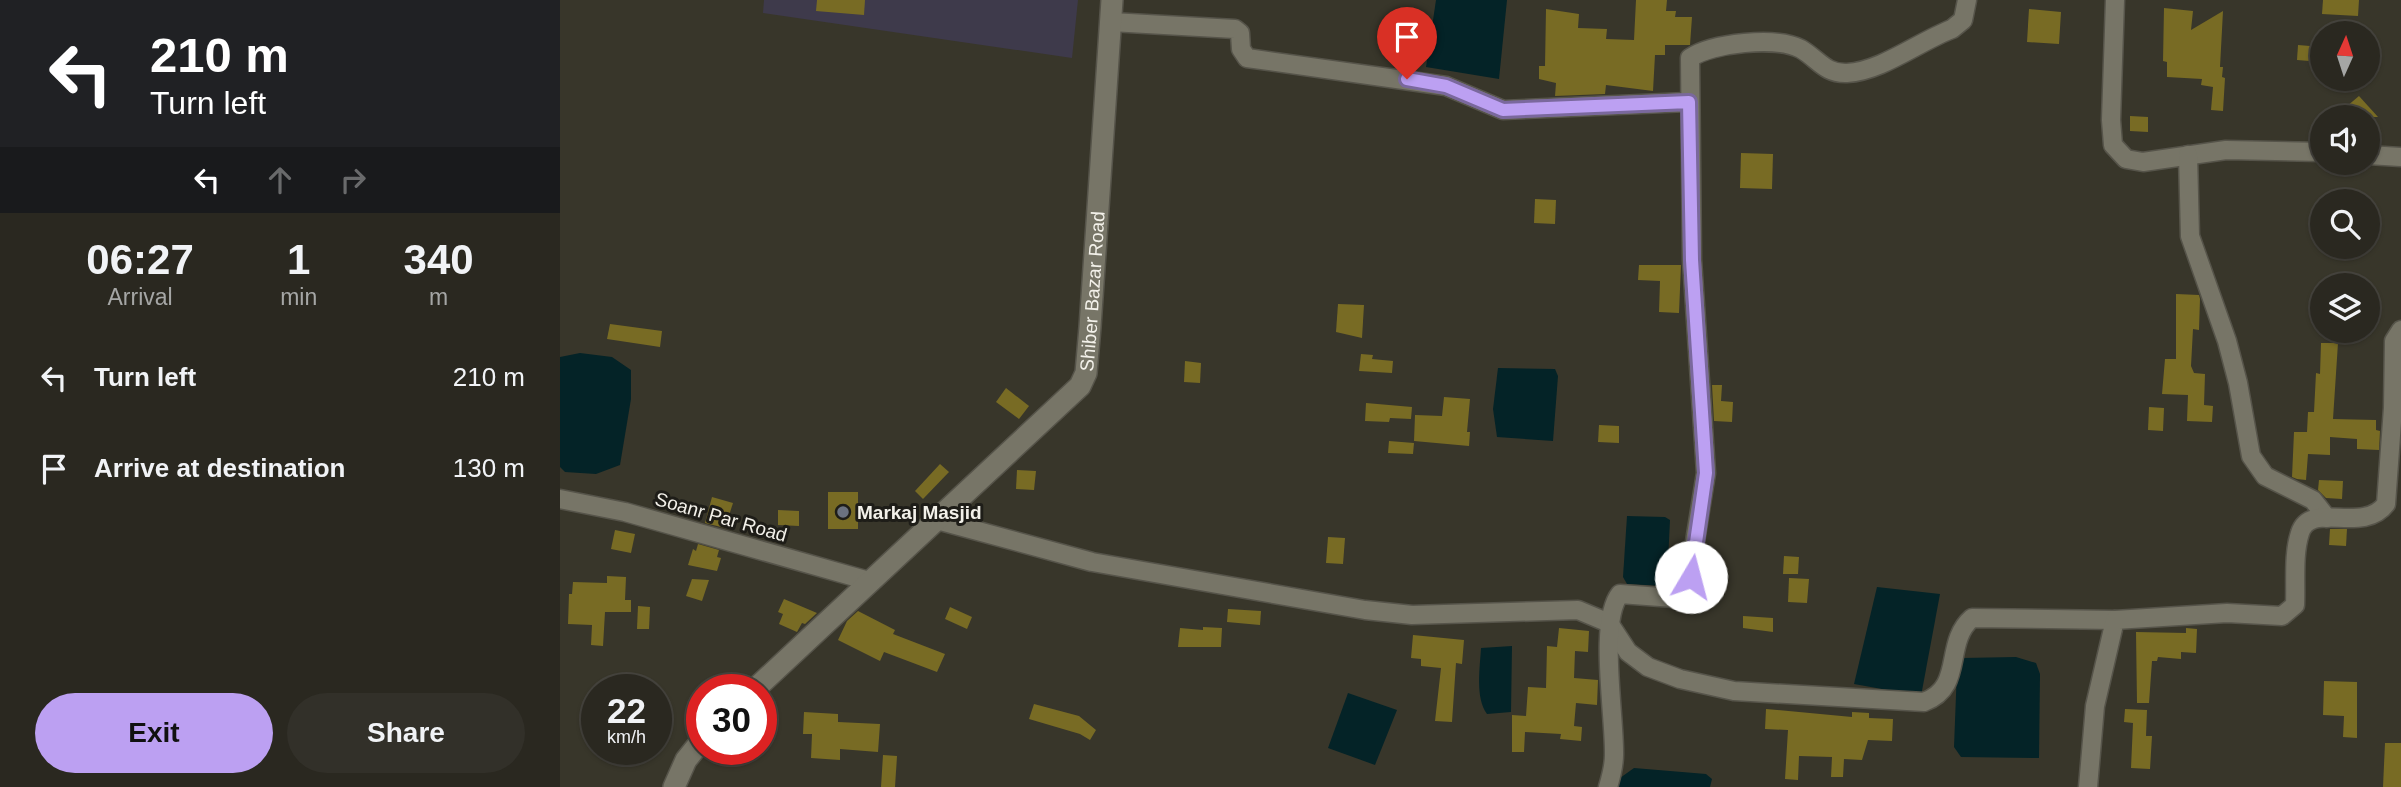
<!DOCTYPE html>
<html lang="en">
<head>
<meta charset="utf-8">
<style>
  :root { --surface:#2a2820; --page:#323029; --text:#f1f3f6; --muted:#a5a6a5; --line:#46443e; --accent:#bca0f2 }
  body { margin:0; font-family:Arial,sans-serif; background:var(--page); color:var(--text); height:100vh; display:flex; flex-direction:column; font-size:26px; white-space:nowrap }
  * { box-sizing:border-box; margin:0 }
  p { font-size:23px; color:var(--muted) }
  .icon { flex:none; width:38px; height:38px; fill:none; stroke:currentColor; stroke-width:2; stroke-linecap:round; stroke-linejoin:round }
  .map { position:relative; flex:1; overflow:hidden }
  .sheet { display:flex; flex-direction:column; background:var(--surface); width:560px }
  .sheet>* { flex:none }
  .hud { background:#202124; color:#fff; overflow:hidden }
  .needle { width:46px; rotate:3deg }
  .tools { position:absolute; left:1750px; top:21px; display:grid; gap:14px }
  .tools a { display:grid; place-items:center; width:70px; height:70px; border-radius:50%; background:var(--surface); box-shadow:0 2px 5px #0004,0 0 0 2px var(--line); font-size:35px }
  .speed { position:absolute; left:21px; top:674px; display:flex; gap:14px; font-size:35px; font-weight:700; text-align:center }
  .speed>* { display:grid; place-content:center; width:91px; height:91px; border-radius:50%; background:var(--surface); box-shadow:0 2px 5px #0004,0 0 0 2px var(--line); line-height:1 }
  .speed small { font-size:18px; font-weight:400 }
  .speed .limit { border:10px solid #d22; background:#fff; color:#111 }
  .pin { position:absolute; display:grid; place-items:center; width:60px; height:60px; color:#fff; margin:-72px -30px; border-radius:50% 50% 50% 0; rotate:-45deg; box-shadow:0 0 7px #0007 }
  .pin .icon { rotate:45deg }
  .me { position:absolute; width:77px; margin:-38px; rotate:8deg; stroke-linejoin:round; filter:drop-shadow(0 0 5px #0008) }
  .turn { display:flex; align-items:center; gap:24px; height:147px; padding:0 35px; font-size:32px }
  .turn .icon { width:91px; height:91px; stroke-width:2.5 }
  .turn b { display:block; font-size:49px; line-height:60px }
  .lanes { display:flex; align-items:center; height:66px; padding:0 35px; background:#0003; justify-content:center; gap:35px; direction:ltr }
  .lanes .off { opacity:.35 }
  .eta { display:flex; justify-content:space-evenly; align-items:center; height:119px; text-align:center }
  .eta b { font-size:42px; font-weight:700; line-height:49px }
  .button { display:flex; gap:14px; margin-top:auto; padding:14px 35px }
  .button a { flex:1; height:80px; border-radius:42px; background:var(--accent); color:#111; font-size:28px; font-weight:700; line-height:80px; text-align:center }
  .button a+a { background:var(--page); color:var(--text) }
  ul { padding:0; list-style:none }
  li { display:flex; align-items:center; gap:21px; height:91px; padding:0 35px }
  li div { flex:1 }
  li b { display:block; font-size:26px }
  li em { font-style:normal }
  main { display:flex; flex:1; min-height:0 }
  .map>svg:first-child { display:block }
</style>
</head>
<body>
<main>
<section class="sheet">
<div class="hud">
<div class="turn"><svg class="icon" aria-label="left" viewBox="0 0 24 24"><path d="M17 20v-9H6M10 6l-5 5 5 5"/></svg><div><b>210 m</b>Turn left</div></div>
<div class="lanes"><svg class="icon" aria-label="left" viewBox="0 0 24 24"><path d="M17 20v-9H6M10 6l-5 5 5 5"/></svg><svg class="icon off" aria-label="ahead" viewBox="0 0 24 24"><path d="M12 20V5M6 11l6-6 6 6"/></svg><svg class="icon off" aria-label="right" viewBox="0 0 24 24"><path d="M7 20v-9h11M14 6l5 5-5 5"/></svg></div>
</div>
<div class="eta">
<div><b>06:27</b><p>Arrival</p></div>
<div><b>1</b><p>min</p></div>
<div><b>340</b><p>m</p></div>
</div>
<ul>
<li><svg class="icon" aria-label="left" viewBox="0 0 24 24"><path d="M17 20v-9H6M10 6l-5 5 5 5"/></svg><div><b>Turn left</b></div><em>210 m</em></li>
<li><svg class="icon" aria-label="arrive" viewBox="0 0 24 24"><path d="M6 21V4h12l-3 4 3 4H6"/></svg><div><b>Arrive at destination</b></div><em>130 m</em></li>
</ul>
<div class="button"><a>Exit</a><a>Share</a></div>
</section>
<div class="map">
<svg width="1841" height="787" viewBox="0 0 1841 787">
  <rect width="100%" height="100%" fill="#38362a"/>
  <path fill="#3e3a4b" d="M204,0H518L512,58L203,13Z"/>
  <g fill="#042327">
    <path d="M876,0H947L939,79L866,67Z"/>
    <path d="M20,353L52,357L71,370V399L60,465L36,474L5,472L0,467V357Z"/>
    <path d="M938,368L995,369L998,376L993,441L937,437L933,409Z"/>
    <path d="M1067,516L1105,517L1110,520L1107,582L1104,586L1067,584L1063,577Z"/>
    <path d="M1317,587L1380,594L1361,696L1294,684Z"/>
    <path d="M952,646L951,712L927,714C915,698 920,667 921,648Z"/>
    <path d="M1456,657L1476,663L1480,674L1479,758L1401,757L1394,747L1397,669L1402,658Z"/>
    <path d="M788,693L837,710L815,765L768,748Z"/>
    <path d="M1074,768L1146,774L1152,779L1150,787H1058L1060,778Z"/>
  </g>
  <g fill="#786b24">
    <path d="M257,0H305L304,15L256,11Z"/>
    <path d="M1076,0H1107L1106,11H1116L1115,17H1132L1130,45H1105V55H1095L1093,91L1046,85L1045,94L995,96L996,83L979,79V66H985L986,9L1019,14L1018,28L1047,29L1046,39L1074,40Z"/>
    <path d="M1763,0H1799L1798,16L1762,14Z"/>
    <path d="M1604,8L1633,11L1631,30L1663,11L1660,67H1663L1662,77L1665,78L1663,111L1651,110L1653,87L1641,85L1642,79L1607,77V62L1603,61Z"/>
    <path d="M1469,9L1501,12L1499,44L1467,42Z"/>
    <path d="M1738,45L1762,47V62L1737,60Z"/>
    <path d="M1799,96L1818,117H1774Z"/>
    <path d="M1570,116L1588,117V132L1570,131Z"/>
    <path d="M1181,153L1213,154L1212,189L1180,188Z"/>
    <path d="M975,199L996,200L995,224L974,223Z"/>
    <path d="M1079,265H1121L1119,313L1099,312L1100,281L1078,280Z"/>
    <path d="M1616,294L1639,295L1640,299L1639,330L1633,329L1631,366L1634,373L1645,374L1644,405L1653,406L1652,422L1627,421L1628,395L1602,394L1605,359H1616Z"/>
    <path d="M778,304L804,305L802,338L776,332Z"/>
    <path d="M50,324L102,331L100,347L47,339Z"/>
    <path d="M1761,343H1778L1773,419L1816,420V430L1820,431L1819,450L1797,449V439L1770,437V455L1748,454L1746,480L1737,479L1732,477L1734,432H1747L1748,412H1754L1756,373L1760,374Z"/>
    <path d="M801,354L813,355L812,359L833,361L832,373L799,371Z"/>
    <path d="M625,361L641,363L640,383L624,382Z"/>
    <path d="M1152,385H1162L1161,401L1173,402L1172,422L1154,421Z"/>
    <path d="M446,388L469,406L459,419L436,402Z"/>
    <path d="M884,397L910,399L907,432H910L909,446L854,441L855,415L882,416Z"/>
    <path d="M806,403L852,407L851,419L830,418L829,422L805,421Z"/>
    <path d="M1589,407L1604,408L1603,431L1588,430Z"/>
    <path d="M1039,425L1059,426V443L1038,442Z"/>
    <path d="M829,441L854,443L853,454L828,453Z"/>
    <path d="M380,464L389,472L363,499L355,491Z"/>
    <path d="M457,470L476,471L474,490L456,489Z"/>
    <path d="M1759,480L1783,481L1782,499L1766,498L1758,490Z"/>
    <rect x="268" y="492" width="30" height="37"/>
    <path d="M152,497L173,503L165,528L145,523Z"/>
    <path d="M218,510L239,511V526L218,525Z"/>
    <path d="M1770,529H1787L1786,546L1769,545Z"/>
    <path d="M55,530L75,534L71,553L51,549Z"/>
    <path d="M768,537L785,538L783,564L766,563Z"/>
    <path d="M138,544L159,550L157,557L161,558L157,571L128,565L133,549L136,551Z"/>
    <path d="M1224,556L1239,557L1238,574H1223Z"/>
    <path d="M47,576L66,577L65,600H71V612H45L43,646L31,645L32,625L8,624L9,594H12L13,582L47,583Z"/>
    <path d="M1229,578L1249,579L1247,603L1228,602Z"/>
    <path d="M132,579L149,580L142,601L126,596Z"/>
    <path d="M224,599L257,613L245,624L242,623L237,632L219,624L223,614L218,612Z"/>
    <path d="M78,606L90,607L89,629H77Z"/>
    <path d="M390,607L412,617L407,629L385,619Z"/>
    <path d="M668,609L701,611L700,625L667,622Z"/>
    <path d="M298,611L335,630L333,634L385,654L377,672L324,652L320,661L278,640L287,621Z"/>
    <path d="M1183,616L1213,618V632L1183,628Z"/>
    <path d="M643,627L662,628L661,647H618L620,628L643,630Z"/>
    <path d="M999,628L1029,631L1028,652L1015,651L1014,678L1038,680L1037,705L1016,703L1014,726L1022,727L1021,741L1000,739L1001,734L965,732L964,752H952V715L966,716L968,687L986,688L987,646L997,647Z"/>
    <path d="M1626,628L1637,629L1636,653L1621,652V659L1598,657L1597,661H1592L1589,703H1577L1576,632L1626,633Z"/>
    <path d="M853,635L904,640L902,664L896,663L892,722L875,721L881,668L861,666V659L851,658Z"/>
    <path d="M1764,681L1797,682V738L1783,737L1784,716L1763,715Z"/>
    <path d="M474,704L519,716L536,730L530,740L520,734L469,719Z"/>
    <path d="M1206,709L1292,717V712L1309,713V718L1333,719L1332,741L1308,740L1302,760L1284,759L1283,777H1271L1272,757L1239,756L1238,780L1225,779L1228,730L1205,729Z"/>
    <path d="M1565,709L1587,710L1586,736H1592L1590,769L1571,768L1573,723L1564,722Z"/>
    <path d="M244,712L278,714V722L320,724L318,752L280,749V760L251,758L252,734H243Z"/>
    <path d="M1825,743H1841V787H1823Z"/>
    <path d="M323,755L337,756L335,787H321Z"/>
  </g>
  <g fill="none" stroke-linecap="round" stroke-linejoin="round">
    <defs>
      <g id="street">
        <path d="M1555,0L1551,120L1553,145L1566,159L1583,162L1666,150L1762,152"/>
        <path d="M551,22L675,29L680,33L681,49L687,58L886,86L943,110L1128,102"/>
        <path d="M1628,155L1630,236L1667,341L1678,383L1691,456L1705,476L1753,500L1767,518"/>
        <path d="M1808,155L1841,157"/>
        <path d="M0,499L65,512L309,581"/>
        <path d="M377,520L532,562L805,610L852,615L1018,610L1049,623L1068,652L1088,667L1120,679L1174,691L1364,702C1405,687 1383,643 1412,618L1555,620"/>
        <path d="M1048,787C1051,777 1054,765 1054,755C1055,717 1038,621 1060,594L1114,598L1128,585L1146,473L1132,260L1130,58C1152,43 1216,36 1241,49C1258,59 1265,74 1287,73C1322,71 1358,42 1392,29L1403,20L1407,0"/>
        <path d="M1528,787L1535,706L1555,620L1667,613L1722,616L1735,605C1736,583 1733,554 1740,533C1750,500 1803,535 1826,504L1833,408L1834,341L1841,330"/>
      </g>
      <g id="secondary">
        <path id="s1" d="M194,690L520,386L526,373L530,327L552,0"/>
        <path d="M114,787L126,760L142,740"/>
      </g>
    </defs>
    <use href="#street" stroke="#56544a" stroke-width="21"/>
    <use href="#secondary" stroke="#56544a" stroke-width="24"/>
    <use href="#street" stroke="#777567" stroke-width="18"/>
    <use href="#secondary" stroke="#777567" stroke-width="21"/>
  </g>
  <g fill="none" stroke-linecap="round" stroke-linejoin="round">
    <defs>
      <path id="route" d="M847,79L886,86L943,110L1129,102L1132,260L1146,473L1131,577"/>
    </defs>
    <use href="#route" stroke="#7a689d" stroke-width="18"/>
    <use href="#route" stroke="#bca0f2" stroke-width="12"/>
  </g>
  <circle fill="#6b7280" stroke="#1e1d18" stroke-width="2.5" cx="283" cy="512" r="7"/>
  <g text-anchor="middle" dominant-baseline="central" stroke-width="6" stroke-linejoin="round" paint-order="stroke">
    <g font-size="19" fill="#f3f1ea" stroke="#1e1d18">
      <text stroke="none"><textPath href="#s1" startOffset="542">Shiber Bazar Road</textPath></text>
      <text transform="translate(161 517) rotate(16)">Soanr Par Road</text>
    </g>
    <g font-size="19" font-weight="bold" fill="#f3f1ea" stroke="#1e1d18" text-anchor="start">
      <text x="297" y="512">Markaj Masjid</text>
    </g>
  </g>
</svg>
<div class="tools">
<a><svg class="needle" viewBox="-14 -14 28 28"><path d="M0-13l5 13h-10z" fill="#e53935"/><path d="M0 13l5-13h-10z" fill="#a5a6a5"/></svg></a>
<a><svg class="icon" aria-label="sound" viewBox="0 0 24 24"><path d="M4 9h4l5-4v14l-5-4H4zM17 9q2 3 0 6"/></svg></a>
<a><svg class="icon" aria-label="search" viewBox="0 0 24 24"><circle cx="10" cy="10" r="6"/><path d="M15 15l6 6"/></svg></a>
<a><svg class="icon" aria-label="layers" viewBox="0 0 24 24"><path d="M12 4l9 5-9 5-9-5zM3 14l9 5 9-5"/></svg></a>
</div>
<div class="speed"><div>22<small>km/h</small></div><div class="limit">30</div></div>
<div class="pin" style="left:847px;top:79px;background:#d93025"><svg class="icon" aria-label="arrive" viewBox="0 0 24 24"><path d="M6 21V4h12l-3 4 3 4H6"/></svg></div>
<svg class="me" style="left:1131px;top:577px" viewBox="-20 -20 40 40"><circle r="19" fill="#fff"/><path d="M0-13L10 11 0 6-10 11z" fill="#bca0f2"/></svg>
</div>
</main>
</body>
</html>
